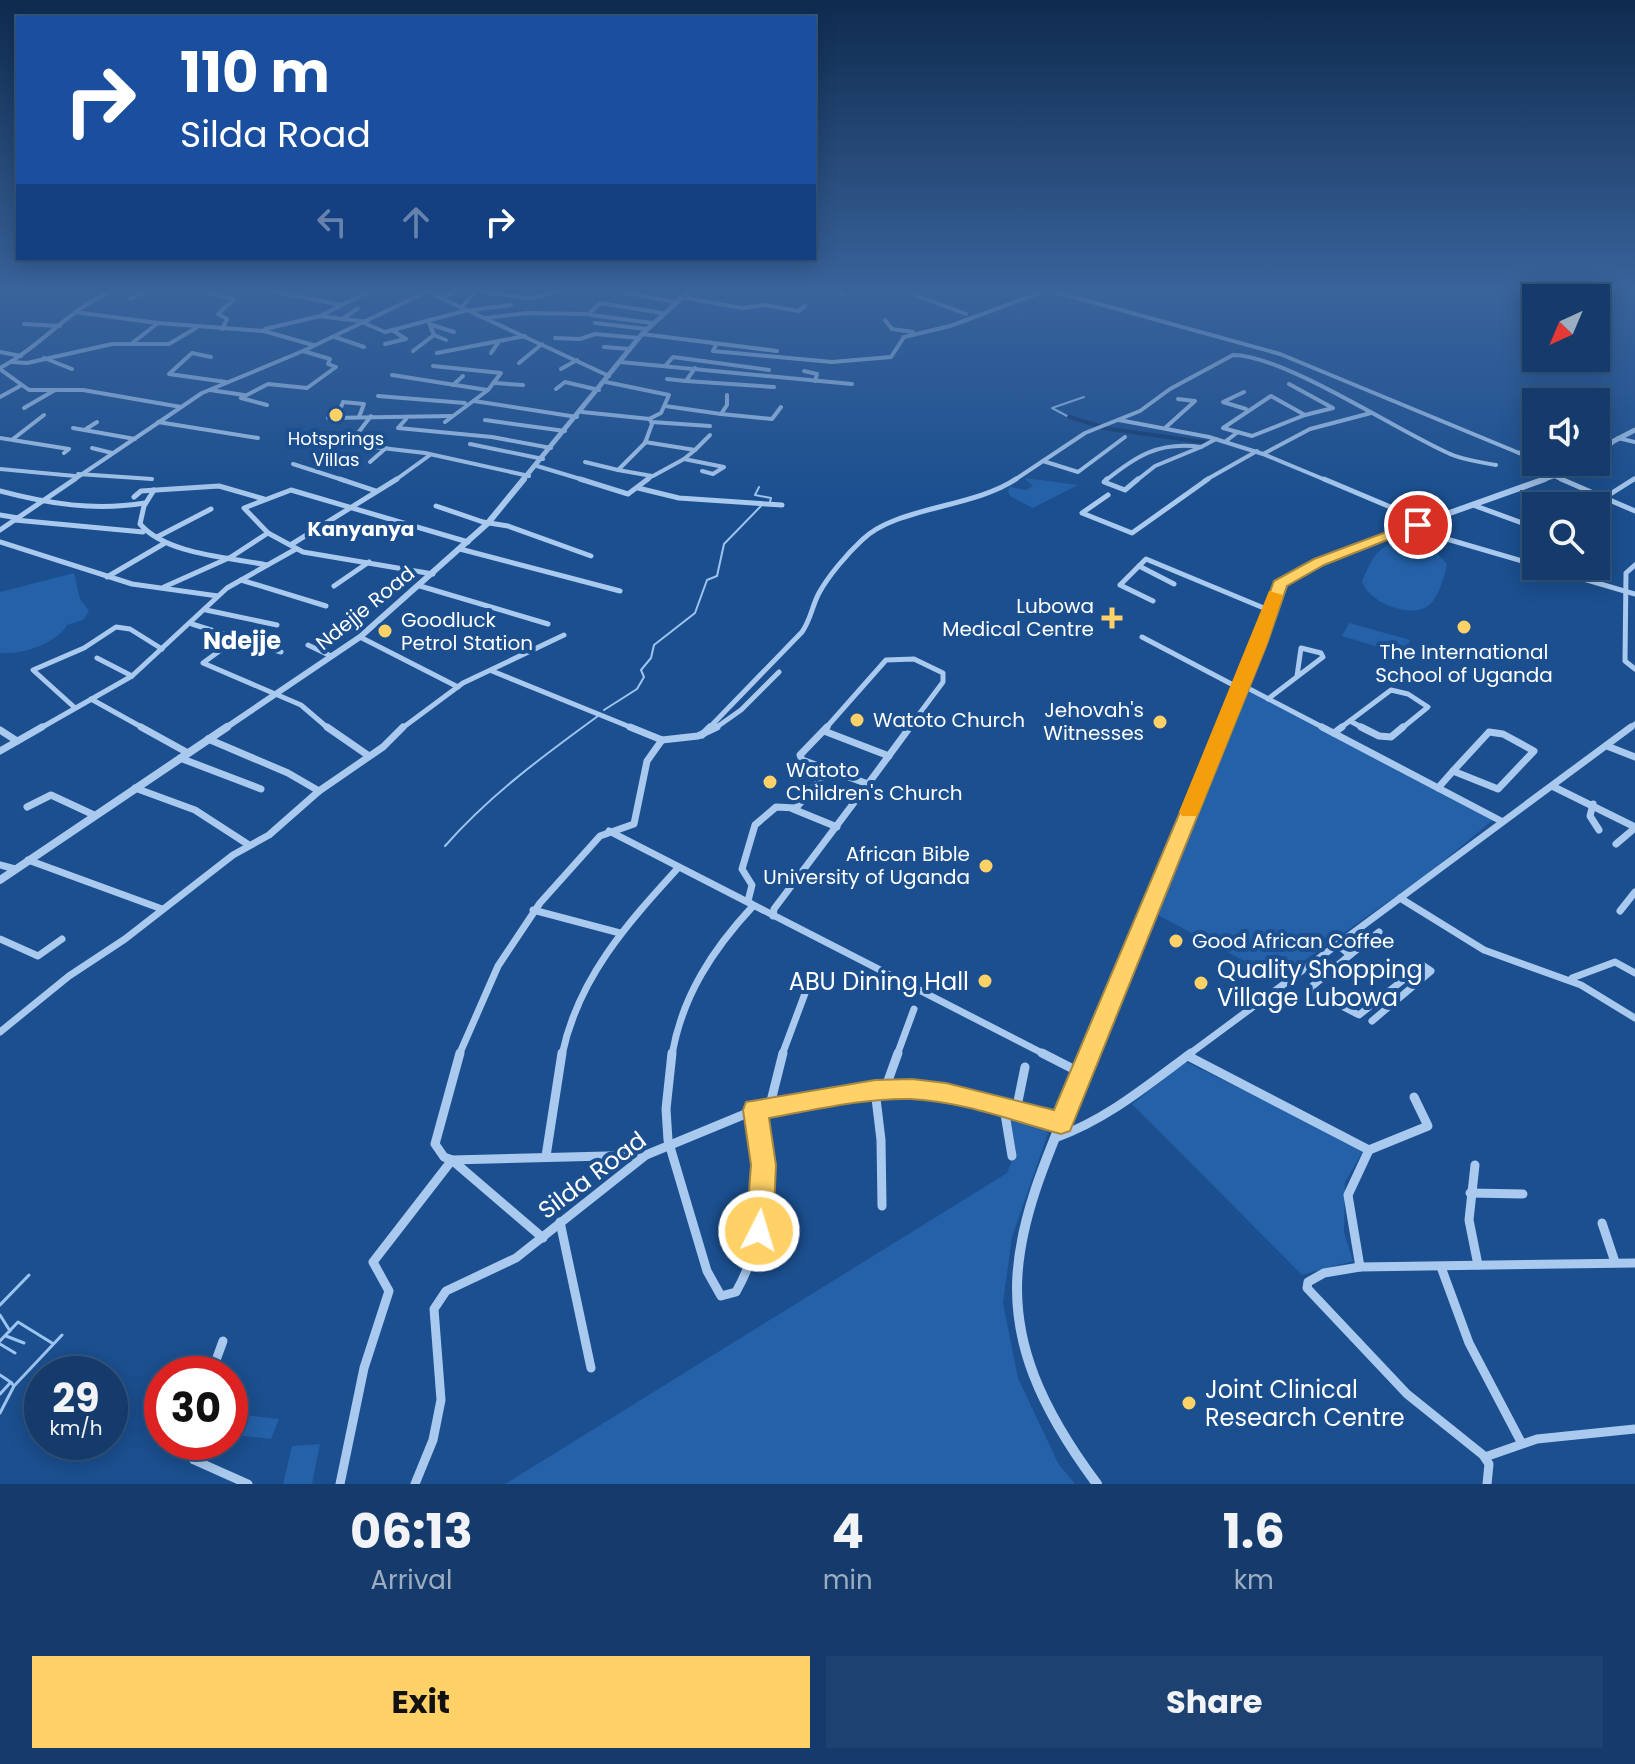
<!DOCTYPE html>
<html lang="en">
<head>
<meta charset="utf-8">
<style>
  :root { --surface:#143b6b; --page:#1d4271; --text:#f1f3f6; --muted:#9dadc1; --line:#33557e; --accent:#ffd166 }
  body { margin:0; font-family:Poppins,sans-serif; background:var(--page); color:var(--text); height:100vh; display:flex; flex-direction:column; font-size:30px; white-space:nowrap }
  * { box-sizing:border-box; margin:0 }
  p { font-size:26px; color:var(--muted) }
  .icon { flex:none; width:44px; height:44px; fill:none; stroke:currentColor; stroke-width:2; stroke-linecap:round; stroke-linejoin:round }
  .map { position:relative; height:1484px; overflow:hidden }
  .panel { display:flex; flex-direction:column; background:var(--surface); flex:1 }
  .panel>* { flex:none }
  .banner { position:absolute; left:16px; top:16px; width:800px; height:244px; border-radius:0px; box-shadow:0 4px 20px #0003,0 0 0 2px var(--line); background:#1a4fa0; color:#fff; overflow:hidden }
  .needle { width:52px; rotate:224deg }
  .tools { position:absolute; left:1522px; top:284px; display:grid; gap:16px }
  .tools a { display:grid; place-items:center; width:88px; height:88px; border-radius:0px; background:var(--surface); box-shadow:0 4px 20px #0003,0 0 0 2px var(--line); font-size:40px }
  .speed { position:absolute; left:24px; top:1356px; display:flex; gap:16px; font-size:40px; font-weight:700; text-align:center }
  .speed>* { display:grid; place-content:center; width:104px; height:104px; border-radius:50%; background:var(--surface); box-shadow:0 4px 20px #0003,0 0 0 2px var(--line); line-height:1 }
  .speed small { font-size:20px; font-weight:400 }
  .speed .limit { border:12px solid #d22; background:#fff; color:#111 }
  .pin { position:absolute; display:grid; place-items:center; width:68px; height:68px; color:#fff; margin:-34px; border:4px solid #fff; border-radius:50%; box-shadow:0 2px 8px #0007 }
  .me { position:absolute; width:88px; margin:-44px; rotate:5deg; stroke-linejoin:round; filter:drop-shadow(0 0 6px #0008) }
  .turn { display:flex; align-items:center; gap:28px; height:168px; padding:0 32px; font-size:36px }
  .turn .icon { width:104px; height:104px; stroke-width:2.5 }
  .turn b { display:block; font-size:56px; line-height:68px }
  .lanes { display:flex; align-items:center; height:76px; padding:0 32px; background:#0003; justify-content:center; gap:40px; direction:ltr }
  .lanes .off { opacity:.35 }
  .eta { display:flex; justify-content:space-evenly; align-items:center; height:136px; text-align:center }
  .eta b { font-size:48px; font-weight:700; line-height:56px }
  .cta { display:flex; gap:16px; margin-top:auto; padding:16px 32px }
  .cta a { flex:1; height:92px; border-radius:0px; background:var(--accent); color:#111; font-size:32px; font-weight:700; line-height:92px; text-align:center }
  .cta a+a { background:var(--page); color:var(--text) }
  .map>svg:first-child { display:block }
</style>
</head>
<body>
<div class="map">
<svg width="1635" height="1484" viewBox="0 0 1635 1484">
  <rect width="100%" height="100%" fill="#1b4f8f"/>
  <g fill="#2461a8">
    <path d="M1024,478L1078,485L1033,508L1010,496L1008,491L1010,487L1026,490L1033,486Z"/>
    <path d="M1410,543L1435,551L1447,564C1445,575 1440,592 1433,601C1418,623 1367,603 1362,581C1374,556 1378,541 1410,543Z"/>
    <path d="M74,573L80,599L89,611L83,620L67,625C56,644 21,655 0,653V592Z"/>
    <path d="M1349,623L1410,640L1404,655L1342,636Z"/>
    <path d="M1244,687L1493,820L1429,873L1278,979L1152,912Z"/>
    <path d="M1186,1062L1364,1149L1345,1182L1344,1232L1353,1261L1302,1275L1132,1104Z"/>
    <path d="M1007,1113L1040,1122L1048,1133L1012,1237L1003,1303L1018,1378L1058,1463L1075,1484H505L1007,1173L1016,1150Z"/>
    <path d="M244,1415L279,1419L271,1439L236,1435Z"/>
    <path d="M320,1444L312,1484H283L292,1446Z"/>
  </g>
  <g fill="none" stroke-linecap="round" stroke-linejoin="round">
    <g stroke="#9cc4f0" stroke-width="2">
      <path d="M1069,417L1052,408L1084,397"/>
      <path d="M759,487L755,495L771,498L770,502"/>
      <path d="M604,710L637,689L644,677L641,670L651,658L654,645L695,613L707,580L717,576L724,544L761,506"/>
      <path d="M445,846C490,795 543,756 598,716"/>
    </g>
    <g stroke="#9cc4f0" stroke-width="3">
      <path d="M0,1305L29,1275"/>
      <path d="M0,1315L10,1331"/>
      <path d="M6,1336L24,1343"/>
      <path d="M0,1341L18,1322L52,1343"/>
      <path d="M0,1344L15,1353"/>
      <path d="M0,1375L9,1381"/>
      <path d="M0,1394L11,1382L13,1385"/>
      <path d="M0,1413L14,1386L62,1335"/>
    </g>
    <g stroke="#123a6d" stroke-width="4">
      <path d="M1069,417L1099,426"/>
      <path d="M1103,428L1210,443"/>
    </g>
    <g stroke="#a9c9ee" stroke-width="4">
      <path d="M208,292L234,299L218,314L227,319L222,329"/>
      <path d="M276,292L341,305"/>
      <path d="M428,292L609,376"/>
      <path d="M481,292L530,298L556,292"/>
      <path d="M622,292L675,302"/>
      <path d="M841,292L843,295"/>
      <path d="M1056,292L1280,354L1536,460"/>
      <path d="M915,295L966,314"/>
      <path d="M681,297L742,308L765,305L798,311L805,306"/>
      <path d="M441,298L455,292"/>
      <path d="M130,299L143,292"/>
      <path d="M462,307L475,292"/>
      <path d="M472,310L511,305"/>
      <path d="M75,312L158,323"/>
      <path d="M591,315L652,323"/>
      <path d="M320,316L367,322"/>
      <path d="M344,318L358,308"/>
      <path d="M487,318L526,313L589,314L600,303L662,313"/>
      <path d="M885,320L892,329L913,332"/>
      <path d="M364,323L385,332L468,310"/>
      <path d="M595,323L647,329"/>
      <path d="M24,324L60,326"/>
      <path d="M432,325L454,332"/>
      <path d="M265,329L320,316L368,292"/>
      <path d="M642,334L777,351"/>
      <path d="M434,335L446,340"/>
      <path d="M335,337L364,347"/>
      <path d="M555,338L580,339L595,334L639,338"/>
      <path d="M131,344L158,323L264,331L313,345"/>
      <path d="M385,344L406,339L392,330"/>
      <path d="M716,345L713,351L832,362L891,357L904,337L950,326L1042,292"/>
      <path d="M604,347L630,349"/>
      <path d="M413,351L434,335L428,320"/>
      <path d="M0,352L21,356"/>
      <path d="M437,353L525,336"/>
      <path d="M491,353L498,343"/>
      <path d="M211,357L192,353L169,374L226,382"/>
      <path d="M44,358L72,369"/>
      <path d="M12,362L27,363L112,344H169L196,328"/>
      <path d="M620,362L852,384"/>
      <path d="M519,363L542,344"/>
      <path d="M666,365L673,357L769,370"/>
      <path d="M433,366L501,373L488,390L445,422"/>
      <path d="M0,368C40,347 68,310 110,292"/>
      <path d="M695,368L686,381L774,387"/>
      <path d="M0,369L29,390H83L181,407"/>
      <path d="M561,369L577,360"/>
      <path d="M804,371L817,374L815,381"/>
      <path d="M392,375L487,390"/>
      <path d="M667,379L686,381"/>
      <path d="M606,382L669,395L661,413L649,419"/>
      <path d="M495,383L523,385"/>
      <path d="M1289,384L1333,408L1305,415"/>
      <path d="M453,385L463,376"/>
      <path d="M556,389L565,382L599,390"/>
      <path d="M210,390L244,395L241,398L267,405"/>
      <path d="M1244,392L1223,402L1246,409"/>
      <path d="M245,396L268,384L307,388L336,367L328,364L330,359L303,351"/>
      <path d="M378,396L465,403"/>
      <path d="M1271,396L1305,415L1252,436L1223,428Z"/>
      <path d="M0,397L20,386"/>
      <path d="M474,401L577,417"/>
      <path d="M665,406L721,414L727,405V395"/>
      <path d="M24,408L55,390"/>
      <path d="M582,412L650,419L652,424L645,443L618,470L652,476"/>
      <path d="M721,414L772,419L781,407"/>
      <path d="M328,418L451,416"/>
      <path d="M337,418L343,402L364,404L359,417"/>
      <path d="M406,419L398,428L492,437L551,448"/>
      <path d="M485,420L565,431"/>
      <path d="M1119,420L1209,437L1263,454L1328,481"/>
      <path d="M158,422L258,438"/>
      <path d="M652,422L710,426"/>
      <path d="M73,428L135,439"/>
      <path d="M1165,428L1195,401L1178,399"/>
      <path d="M86,429L97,422"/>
      <path d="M0,438L69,449L64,453"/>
      <path d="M1618,438L1635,442"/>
      <path d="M13,439L44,415"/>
      <path d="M322,441L425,453L529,476"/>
      <path d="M1226,441L1238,432"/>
      <path d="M351,442L371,416"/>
      <path d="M645,442L695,450L684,459L724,467L713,474L702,471"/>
      <path d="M470,444L543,459"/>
      <path d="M1201,447L1216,439"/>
      <path d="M92,448L112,453"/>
      <path d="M695,450L710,435"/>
      <path d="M1519,453L1536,444"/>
      <path d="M1263,454L1310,429L1371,413"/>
      <path d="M1043,461L1078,472L1125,437"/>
      <path d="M370,462L386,448"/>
      <path d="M585,462L618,470"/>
      <path d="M1541,462L1568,473"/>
      <path d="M293,464L346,481"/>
      <path d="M537,466L587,481"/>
      <path d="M0,469L75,476"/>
      <path d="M78,474L152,479"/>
      <path d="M653,476L684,459"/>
      <path d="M1556,477L1566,481"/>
      <path d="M72,481L202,393L303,351L426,292"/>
      <path d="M394,481L430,455"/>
      <path d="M645,481L652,476"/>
      <path d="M1013,481L1085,433L1140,411L1170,389L1233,355C1283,355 1396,430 1448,453C1462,460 1480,462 1496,465"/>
      <path d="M1105,481C1136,456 1159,441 1201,447"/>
      <path d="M1136,481L1155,466L1201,447"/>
      <path d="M1204,481L1257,451"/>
      <path d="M1631,481L1635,479"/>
    </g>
    <g stroke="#a9c9ee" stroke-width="5">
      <path d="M340,479L376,491"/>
      <path d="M580,479L628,494L648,479"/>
      <path d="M1107,479L1104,482L1125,490L1138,479"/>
      <path d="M1324,479L1426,522"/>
      <path d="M1561,479L1635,511"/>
      <path d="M638,488L679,498L782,505"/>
      <path d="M154,490L144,506L140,524C167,555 229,557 267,565"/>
      <path d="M0,491C48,504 95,511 145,503"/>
      <path d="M1108,495L1082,513L1132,533L1208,479"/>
      <path d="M134,497L141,491L219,486L264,499"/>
      <path d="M1604,498L1634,479"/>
      <path d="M1473,505L1536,528"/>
      <path d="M436,506L483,522L508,526L591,556"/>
      <path d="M1581,506L1596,495"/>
      <path d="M0,515L18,518"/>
      <path d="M15,520L143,532"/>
      <path d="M1409,528L1635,594"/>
      <path d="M0,530L75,479"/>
      <path d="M268,533L303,552L433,574"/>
      <path d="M157,537L211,509"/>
      <path d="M0,542L132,584L218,596"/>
      <path d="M292,544L397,479"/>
      <path d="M460,549L620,591"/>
      <path d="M1635,565L1626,573L1625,661L1635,669"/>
      <path d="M1139,566L1174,584"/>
      <path d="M107,577L165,543"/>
      <path d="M241,580L326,606"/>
      <path d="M334,586L369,562"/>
      <path d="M420,586L548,624"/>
      <path d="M164,587L231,557L268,533L244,508L291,490L468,542"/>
      <path d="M1153,601L1120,585L1146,559L1271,611"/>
      <path d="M206,610L277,625"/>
      <path d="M192,624L281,652"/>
      <path d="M360,637L458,687"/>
      <path d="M1142,637L1239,688"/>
      <path d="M237,638L203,663L301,705L329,729"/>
      <path d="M308,645L331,656"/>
      <path d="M97,658L132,676"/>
      <path d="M492,671L635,729"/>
      <path d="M1240,684L1326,729"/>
      <path d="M91,699L145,729"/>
      <path d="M1268,699L1323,657L1321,653L1301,648L1297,676"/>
      <path d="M74,707L33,670L84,648L116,627L130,629L162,649"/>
      <path d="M1350,721L1365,729"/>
      <path d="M39,729L132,676L227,588L296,549"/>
      <path d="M401,729L463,683L564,635"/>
      <path d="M708,729L802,632C811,619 812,606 819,593C829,575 847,554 862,540C895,507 973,508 1016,479"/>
      <path d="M714,729L741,710L779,672"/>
      <path d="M825,729L886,660L914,659L943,673V682L908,729"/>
      <path d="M1339,729L1391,690L1408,694L1428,707L1401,729"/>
      <path d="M1628,729L1635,724"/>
    </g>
    <g stroke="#a9c9ee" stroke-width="7">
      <path d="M141,727L188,753"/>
      <path d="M327,727L369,756"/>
      <path d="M827,727L800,755L802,760L868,784"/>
      <path d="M1322,727L1501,821"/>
      <path d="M1361,727L1379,736L1391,737L1403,727"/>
      <path d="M0,730L17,741"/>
      <path d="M824,731L889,756"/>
      <path d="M1489,732L1503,734L1534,751L1498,789L1453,771Z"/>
      <path d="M1334,733L1342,727"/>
      <path d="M702,735L710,727"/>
      <path d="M208,739L288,773L319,791"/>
      <path d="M662,740L698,736L717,727"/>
      <path d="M1607,746L1635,757"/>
      <path d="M0,751L42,727"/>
      <path d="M180,758L261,789"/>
      <path d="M868,784L910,727"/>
      <path d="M1552,786L1635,827"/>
      <path d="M135,788L195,810L249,845"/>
      <path d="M1438,788L1453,771"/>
      <path d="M1593,804L1590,816L1599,830"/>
      <path d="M27,807L51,795L94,815"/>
      <path d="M793,809L837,827"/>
      <path d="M609,831L1046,1055"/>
      <path d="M1616,844L1635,828"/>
      <path d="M28,860L162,909"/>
      <path d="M0,865L15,869"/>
      <path d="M1400,898L1484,950L1581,985L1635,1018"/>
      <path d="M533,910L620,933"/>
      <path d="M1620,911L1635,892"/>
      <path d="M773,916L774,909L868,784"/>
      <path d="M0,939L38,956L62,939"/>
      <path d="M1338,945L1350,955L1379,932"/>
      <path d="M1350,955L1309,989L1359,1015L1422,965L1431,971L1372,1021"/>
      <path d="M1572,978L1615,962L1635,973"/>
      <path d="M0,1032L69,976L125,939L233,855L269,835L319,791L383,747L403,727"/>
      <path d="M459,1055L498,966L540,903L600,836L634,824L647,761L662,740L630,727"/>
      <path d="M562,1055C578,978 627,924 678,868"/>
      <path d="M672,1055C682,996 713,949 753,906L748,901L752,885L742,869L755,825L776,807L796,808L829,770"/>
      <path d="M782,1055L810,980"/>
      <path d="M897,1055L914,1009"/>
      <path d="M1188,1055L1631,727"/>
    </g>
    <g stroke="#a9c9ee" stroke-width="9">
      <path d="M460,1053L435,1144L444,1157L452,1160L646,1155"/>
      <path d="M672,1053L666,1109L668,1140L707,1271L721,1296L736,1292C768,1235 770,1173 755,1110"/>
      <path d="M1042,1053L1083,1074"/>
      <path d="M1188,1056L1369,1150L1348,1195L1360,1267"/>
      <path d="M885,1089L898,1053"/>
      <path d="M875,1090L881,1140L882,1206"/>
      <path d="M770,1105L783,1053"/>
      <path d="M1004,1108L1012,1156"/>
      <path d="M1016,1111L1025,1067"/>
      <path d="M1055,1138C1106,1120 1148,1085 1191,1053"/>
      <path d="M1369,1150L1428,1126L1414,1097"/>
      <path d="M546,1156L562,1053"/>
      <path d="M1475,1165L1469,1220L1478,1265"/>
      <path d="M1470,1193L1523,1194"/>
      <path d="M560,1222L591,1368"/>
      <path d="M1602,1223L1615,1262"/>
      <path d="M1441,1267L1469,1343L1521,1442"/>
      <path d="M211,1374L223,1341"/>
      <path d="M191,1442L189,1454L194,1460L248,1484"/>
      <path d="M1485,1457L1537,1439L1635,1429"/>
      <path d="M340,1484L364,1368L389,1291L373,1262L452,1160L543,1238"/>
      <path d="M415,1484L433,1440L441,1400L434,1309L446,1291L516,1258L646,1155L755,1110L875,1090L946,1093L1061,1123"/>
      <path d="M1487,1484L1489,1464L1483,1455L1407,1394L1307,1288L1308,1282L1324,1273L1360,1267L1635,1263"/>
    </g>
    <g stroke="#a9c9ee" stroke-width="5">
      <path d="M1596,460L1612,442L1635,430"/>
      <path d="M522,481L642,334L688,292"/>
      <path d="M1539,481L1594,462"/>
    </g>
    <g stroke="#a9c9ee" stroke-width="6">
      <path d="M224,729L360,637L488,523L524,479"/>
      <path d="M1224,729L1259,644L1276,590L1289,576L1371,541L1545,479"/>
    </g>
    <g stroke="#a9c9ee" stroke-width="8">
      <path d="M0,880L227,727"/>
      <path d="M1089,1055L1225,727"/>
    </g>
    <path stroke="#a9c9ee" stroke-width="10" d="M1090,1053C1016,1231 969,1312 1097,1484"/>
  </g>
  <linearGradient id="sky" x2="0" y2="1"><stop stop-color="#0f2b4f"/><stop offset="0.58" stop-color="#39639b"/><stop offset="1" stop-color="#39639b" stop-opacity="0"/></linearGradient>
  <rect width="1635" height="500" fill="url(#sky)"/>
  <path fill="#ffd166" stroke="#a68842" stroke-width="2" d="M1413,522L1425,525L1324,565L1287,586L1267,644L1070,1131L1061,1134C1013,1121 961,1101 910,1099C863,1098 815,1110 769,1118L776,1165L773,1231L769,1240L759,1244L750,1240L746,1231L751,1165L743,1110L746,1102L875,1080L912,1079L946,1083L1054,1110L1251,644L1274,581L1314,559Z"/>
  <path fill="#f59e0b" d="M1269,591L1283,595L1267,644L1199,812L1196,816H1182L1179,812Z"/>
  <g fill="#ffd166" stroke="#1b4f8f" stroke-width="3">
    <circle cx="336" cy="415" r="8"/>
    <path d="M1108 606h8v8h8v8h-8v8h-8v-8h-8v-8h8z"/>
    <circle cx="1464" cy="627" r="8"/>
    <circle cx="385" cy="631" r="8"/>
    <circle cx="857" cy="720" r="8"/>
    <circle cx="1160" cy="722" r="8"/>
    <circle cx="770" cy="782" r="8"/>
    <circle cx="986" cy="866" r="8"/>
    <circle cx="1176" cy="941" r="8"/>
    <circle cx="985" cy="981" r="8"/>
    <circle cx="1201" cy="983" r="8"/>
    <circle cx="1189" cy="1403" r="8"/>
  </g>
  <g text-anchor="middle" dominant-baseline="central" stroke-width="8" stroke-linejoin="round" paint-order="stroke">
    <g font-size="18" fill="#fff" stroke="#1b4f8f">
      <text x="336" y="438">Hotsprings<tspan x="336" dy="21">Villas</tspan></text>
    </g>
    <g font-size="20" font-weight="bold" fill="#fff" stroke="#1b4f8f">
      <text x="361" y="529">Kanyanya</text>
    </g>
    <g font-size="20" fill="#fff" stroke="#1b4f8f" text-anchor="start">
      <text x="1094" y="606" text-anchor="end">Lubowa<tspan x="1094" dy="23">Medical Centre</tspan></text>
      <text x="401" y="620">Goodluck<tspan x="401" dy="23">Petrol Station</tspan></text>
      <text x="1464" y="652" text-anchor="middle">The International<tspan x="1464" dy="23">School of Uganda</tspan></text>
      <text x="1144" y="710" text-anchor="end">Jehovah's<tspan x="1144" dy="23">Witnesses</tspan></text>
      <text x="873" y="720">Watoto Church</text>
      <text x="786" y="770">Watoto<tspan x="786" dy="23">Children's Church</tspan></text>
      <text x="970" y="854" text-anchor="end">African Bible<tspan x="970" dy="23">University of Uganda</tspan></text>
      <text x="1192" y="941">Good African Coffee</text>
    </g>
    <g font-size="20" fill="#fff" stroke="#1b4f8f">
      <text transform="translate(365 608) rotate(-39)">Ndejje Road</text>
    </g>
    <g font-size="24" font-weight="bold" fill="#fff" stroke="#1b4f8f">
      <text x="242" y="640">Ndejje</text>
    </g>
    <g font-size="24" fill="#fff" stroke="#1b4f8f" text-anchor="start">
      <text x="1217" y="969">Quality Shopping<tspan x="1217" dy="28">Village Lubowa</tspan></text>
      <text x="969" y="981" text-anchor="end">ABU Dining Hall</text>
      <text x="1205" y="1389">Joint Clinical<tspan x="1205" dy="28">Research Centre</tspan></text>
    </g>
    <g font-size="24" fill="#fff" stroke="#1b4f8f">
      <text transform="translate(592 1175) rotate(-37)">Silda Road</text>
    </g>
  </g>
</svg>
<div class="tools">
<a><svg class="needle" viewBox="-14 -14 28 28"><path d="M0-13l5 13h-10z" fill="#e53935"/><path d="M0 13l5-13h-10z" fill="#9dadc1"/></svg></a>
<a><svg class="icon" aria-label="sound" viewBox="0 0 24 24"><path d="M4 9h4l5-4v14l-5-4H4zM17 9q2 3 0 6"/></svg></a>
<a><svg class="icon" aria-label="search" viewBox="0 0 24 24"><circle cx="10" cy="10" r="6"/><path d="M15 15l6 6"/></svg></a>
</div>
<div class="speed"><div>29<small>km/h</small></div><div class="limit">30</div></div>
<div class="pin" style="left:1418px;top:525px;background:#d93025"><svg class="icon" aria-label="arrive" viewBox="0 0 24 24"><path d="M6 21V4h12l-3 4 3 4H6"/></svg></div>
<svg class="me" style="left:759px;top:1231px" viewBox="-20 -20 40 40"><circle r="17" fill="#ffd166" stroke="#fff" stroke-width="3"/><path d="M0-11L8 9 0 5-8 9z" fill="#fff"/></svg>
<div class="banner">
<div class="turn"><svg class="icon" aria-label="right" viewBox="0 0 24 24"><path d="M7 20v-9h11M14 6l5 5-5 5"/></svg><div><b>110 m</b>Silda Road</div></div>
<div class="lanes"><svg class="icon off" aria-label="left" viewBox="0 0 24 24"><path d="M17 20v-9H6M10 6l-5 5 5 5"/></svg><svg class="icon off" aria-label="ahead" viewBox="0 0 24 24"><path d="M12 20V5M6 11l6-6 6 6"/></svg><svg class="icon" aria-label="right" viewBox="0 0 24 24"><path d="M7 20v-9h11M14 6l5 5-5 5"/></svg></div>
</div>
</div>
<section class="panel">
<div class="eta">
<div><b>06:13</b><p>Arrival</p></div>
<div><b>4</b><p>min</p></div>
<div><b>1.6</b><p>km</p></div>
</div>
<div class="cta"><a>Exit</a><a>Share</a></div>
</section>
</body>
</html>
